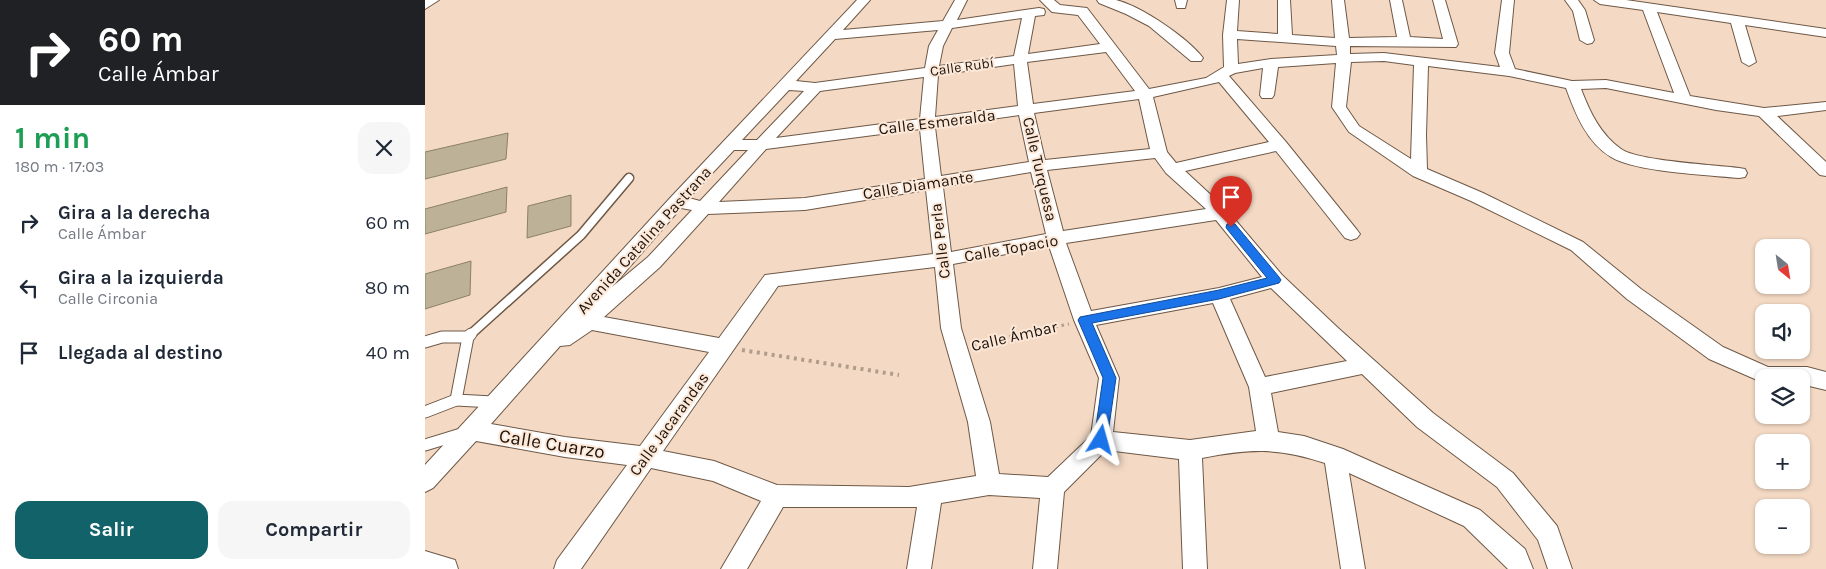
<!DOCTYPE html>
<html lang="es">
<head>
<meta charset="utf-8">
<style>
  :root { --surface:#fff; --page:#f6f6f7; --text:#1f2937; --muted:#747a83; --accent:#126269 }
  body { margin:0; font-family:Karla,sans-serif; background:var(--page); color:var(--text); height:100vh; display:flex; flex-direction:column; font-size:19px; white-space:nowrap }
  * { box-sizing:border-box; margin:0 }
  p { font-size:16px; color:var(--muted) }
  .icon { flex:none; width:28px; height:28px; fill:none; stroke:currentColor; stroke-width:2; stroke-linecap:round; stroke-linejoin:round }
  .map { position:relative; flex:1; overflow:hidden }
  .sheet { display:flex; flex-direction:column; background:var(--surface); width:425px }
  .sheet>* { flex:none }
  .top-card { background:#202124; color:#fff; overflow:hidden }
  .needle { width:32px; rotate:150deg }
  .fabs { position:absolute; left:1330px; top:239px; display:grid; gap:10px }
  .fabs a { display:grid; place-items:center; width:55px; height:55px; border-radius:10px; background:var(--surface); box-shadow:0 1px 4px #0004; font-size:25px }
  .pin { position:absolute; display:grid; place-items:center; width:42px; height:42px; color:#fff; margin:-51px -21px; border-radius:50% 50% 50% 0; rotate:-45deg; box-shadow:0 0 5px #0007 }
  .pin .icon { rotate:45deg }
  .me { position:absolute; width:55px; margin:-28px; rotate:8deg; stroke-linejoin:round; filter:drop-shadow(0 0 4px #0008) }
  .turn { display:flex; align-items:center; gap:18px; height:105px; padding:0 15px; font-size:22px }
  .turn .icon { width:65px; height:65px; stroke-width:2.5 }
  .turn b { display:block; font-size:35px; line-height:42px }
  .round { display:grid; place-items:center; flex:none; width:52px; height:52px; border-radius:15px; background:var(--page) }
  .headline { display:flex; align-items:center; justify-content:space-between; height:85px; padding:0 15px }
  h1 { font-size:30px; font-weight:700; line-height:38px; color:#1e9e55 }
  .action { display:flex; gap:10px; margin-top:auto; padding:10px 15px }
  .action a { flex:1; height:58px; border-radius:15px; background:var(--accent); color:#fff; font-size:20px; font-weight:700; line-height:58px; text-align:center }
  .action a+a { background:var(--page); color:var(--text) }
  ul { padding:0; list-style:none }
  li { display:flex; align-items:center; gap:15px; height:65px; padding:0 15px }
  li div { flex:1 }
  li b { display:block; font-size:19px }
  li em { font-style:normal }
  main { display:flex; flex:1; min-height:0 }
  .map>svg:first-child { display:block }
</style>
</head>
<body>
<main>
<section class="sheet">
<div class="top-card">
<div class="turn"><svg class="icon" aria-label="right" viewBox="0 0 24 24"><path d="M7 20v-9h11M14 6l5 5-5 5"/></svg><div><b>60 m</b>Calle Ámbar</div></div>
</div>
<div class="headline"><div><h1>1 min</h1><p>180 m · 17:03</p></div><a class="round"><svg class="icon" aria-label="close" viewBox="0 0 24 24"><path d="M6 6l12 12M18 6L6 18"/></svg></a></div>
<ul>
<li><svg class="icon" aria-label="right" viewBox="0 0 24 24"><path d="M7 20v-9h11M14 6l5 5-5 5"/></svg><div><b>Gira a la derecha</b><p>Calle Ámbar</p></div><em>60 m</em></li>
<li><svg class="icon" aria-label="left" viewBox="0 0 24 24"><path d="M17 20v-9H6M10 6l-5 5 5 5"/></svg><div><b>Gira a la izquierda</b><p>Calle Circonia</p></div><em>80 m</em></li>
<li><svg class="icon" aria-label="arrive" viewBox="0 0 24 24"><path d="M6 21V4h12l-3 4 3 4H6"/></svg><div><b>Llegada al destino</b></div><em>40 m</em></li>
</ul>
<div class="action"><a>Salir</a><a>Compartir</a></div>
</section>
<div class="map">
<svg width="1401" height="569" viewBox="0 0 1401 569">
  <rect width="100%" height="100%" fill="#f4dac5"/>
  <g fill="#bdb297" stroke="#8b8167">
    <path d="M83,133L81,159L0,179V152Z"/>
    <path d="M82,187L81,212L0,234V209Z"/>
    <path d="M146,195V226L102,238L103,206Z"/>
    <path d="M46,261L45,295L0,309V274Z"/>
  </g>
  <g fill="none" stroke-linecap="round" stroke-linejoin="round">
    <defs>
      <path id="service-far1" d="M45,335L156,235L204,178"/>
      <g id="service">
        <path d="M46,334L43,337L31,400L68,402"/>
        <path d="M0,342L17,337H43"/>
        <path d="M0,412L31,400"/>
        <path d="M0,445L36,434"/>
      </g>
      <g id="minor">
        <path d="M0,0H14L0,9Z"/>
        <path d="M432,0H445L418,30L518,21L530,0H542L532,20L614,8L619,9L620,12L619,15L610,16L603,54L675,44L653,15L627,12L615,0H629L635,5L662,8L724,89L781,78L799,67L798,35L802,0H814L812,31L853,34V0H865L867,35L910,38L907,0H919L924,38L972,37L965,0H977L985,37L1018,39L1008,0H1020L1033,44L1031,47L925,46V54L959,53L1075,67L1070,53L1077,0H1089L1084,53L1090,69L1147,81L1181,80L1249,93L1218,10L1175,4L1169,0H1201L1401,29V37L1320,25L1331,62L1324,66L1317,62L1306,23L1232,12L1265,96L1339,108L1401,102V110L1352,116L1401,162V176L1395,175L1334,116L1291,110L1181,88L1156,89C1165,112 1175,134 1196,149C1213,161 1290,165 1314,168L1320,169L1322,173L1320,177L1314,178C1283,175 1210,172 1186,157C1162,143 1150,113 1141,88L1084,76L1003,66L1001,135L1002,169L1058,193L1158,242L1216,289L1298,347L1343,367H1382L1401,372V390L1376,384V378H1339V383L1284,359L1202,299L1146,250L1046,201L988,176L924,132L907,107L911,63L853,67L849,95L847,98H837L835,95L838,68L810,73L804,76L861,142L932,230L935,234L932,238L926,240L920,238L851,151L760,171L801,209L857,275L912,327L1008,413L1088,473L1132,526L1147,569H1123L1113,540L1072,487L992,427L937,374L846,393L853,432L879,436L918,449L1055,510L1100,549L1108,569H1083L1039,526L924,473L940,569H916L900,463C852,447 825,449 777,458L782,569H758L754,459L681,450L639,492L632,569H608L615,498L564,495L516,503L506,569H482L492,507H358L322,569H296L336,501L288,481L226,468L156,569H129L132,560L202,465L140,457L51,441L8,488L0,492V465L246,197ZM597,18L589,56L514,66L518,46L527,28ZM513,30L504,46L500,68L390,83L371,81L410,39ZM812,39L911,46L912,55L846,59L813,64ZM681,52L710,91L608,104L602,62ZM959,61L989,65L986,159L934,126L921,107L926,62ZM589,64L593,106L510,117L513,75ZM499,77L495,119L351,138L395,91ZM794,82L844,142L751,163L742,152L728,97ZM364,90L379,91L332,140H317ZM714,99L725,149L620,160L609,113ZM594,115L604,162L516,176L510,127ZM495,129L500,179L380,198L294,202L341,149ZM309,150H323L275,201L264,198ZM730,158L741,173L781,209L638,231L622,170ZM606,172L621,234L526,252L518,187ZM501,190L508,254L340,275L294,338L179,317L235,267L283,214L380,210ZM256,208L267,210L223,257L187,287ZM791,220L837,277L794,288L666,311L641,243ZM624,246L649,320L674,378L666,436L623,477L574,474L565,422L536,328L528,264ZM510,267L516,328L543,422L551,476L484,487L352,485L289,461L238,451L353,286ZM846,288L922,361L840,377L805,299ZM788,303L824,387L831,431L765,440L688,432L694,378L671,325ZM167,330L284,352L215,446L140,437L66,424L135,346L145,345Z"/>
        <path d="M672,0C678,0 685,0 691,0C716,6 763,38 778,58L776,61H766L724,26L701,14L674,3Z"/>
        <path d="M750,0H762L760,8H752Z"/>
        <path d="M1140,0H1153L1160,10L1169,40L1167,43L1162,44L1155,40L1148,11Z"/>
        <path d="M0,551L30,560L33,569H0Z"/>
      </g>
    </defs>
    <use href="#service-far1" stroke="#6e5846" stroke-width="11"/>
    <use href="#service" stroke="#6e5846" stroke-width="13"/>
    <use href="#minor" stroke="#6e5846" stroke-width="2"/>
    <path stroke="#b19c8b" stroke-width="3" stroke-dasharray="2.5 4" stroke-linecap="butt" d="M592,335L644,324"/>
    <g stroke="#b19c8b" stroke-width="4" stroke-dasharray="3 4.5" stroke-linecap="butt">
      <path d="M548,345L598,334"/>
      <path d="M317,350L474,375"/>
    </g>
    <use href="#service-far1" stroke="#fff" stroke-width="8"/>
    <use href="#service" stroke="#fff" stroke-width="11"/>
    <use href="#minor" fill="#fff" fill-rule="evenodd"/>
  </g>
  <path fill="#1a73e8" stroke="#114b97" d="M806,223L810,224L854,277L856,280L854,283L794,299L667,323L691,378L682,440L680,444L676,446L671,444L669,440L678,378L653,320L655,317L794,290L842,278L802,229L801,227L802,224Z"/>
  <g text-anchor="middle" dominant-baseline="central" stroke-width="4" stroke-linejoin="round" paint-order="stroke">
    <g font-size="14" fill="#1c130c" stroke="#fde8d8">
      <text transform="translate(537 67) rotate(-8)">Calle Rubí</text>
    </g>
    <g font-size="16" fill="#1c130c" stroke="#fde8d8">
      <text transform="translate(512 122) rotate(-7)">Calle Esmeralda</text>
      <text transform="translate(615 169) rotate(77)">Calle Turquesa</text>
      <text transform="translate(493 185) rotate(-9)">Calle Diamante</text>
      <text transform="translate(219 240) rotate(-48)">Avenida Catalina Pastrana</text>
      <text transform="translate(515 241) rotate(-97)">Calle Perla</text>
      <text transform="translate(586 248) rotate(-10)">Calle Topacio</text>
      <text transform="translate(589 336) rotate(-13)">Calle Ámbar</text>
      <text transform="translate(244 424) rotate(-54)">Calle Jacarandas</text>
    </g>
    <g font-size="19" fill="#1c130c" stroke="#fde8d8">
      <text transform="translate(127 444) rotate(9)">Calle Cuarzo</text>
    </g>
  </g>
</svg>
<div class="fabs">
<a><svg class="needle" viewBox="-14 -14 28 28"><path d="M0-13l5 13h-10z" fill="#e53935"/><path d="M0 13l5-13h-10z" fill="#747a83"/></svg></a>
<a><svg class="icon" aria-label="sound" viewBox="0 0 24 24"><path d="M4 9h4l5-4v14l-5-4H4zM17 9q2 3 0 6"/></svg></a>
<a><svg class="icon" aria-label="layers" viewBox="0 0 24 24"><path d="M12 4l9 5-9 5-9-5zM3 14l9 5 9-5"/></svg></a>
<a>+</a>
<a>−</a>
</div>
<div class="pin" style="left:806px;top:227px;background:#d93025"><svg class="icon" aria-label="arrive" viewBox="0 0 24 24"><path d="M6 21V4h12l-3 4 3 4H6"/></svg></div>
<svg class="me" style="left:676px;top:440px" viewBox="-20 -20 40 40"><path d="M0-17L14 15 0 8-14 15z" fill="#1a73e8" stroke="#fff" stroke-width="4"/></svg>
</div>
</main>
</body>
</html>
